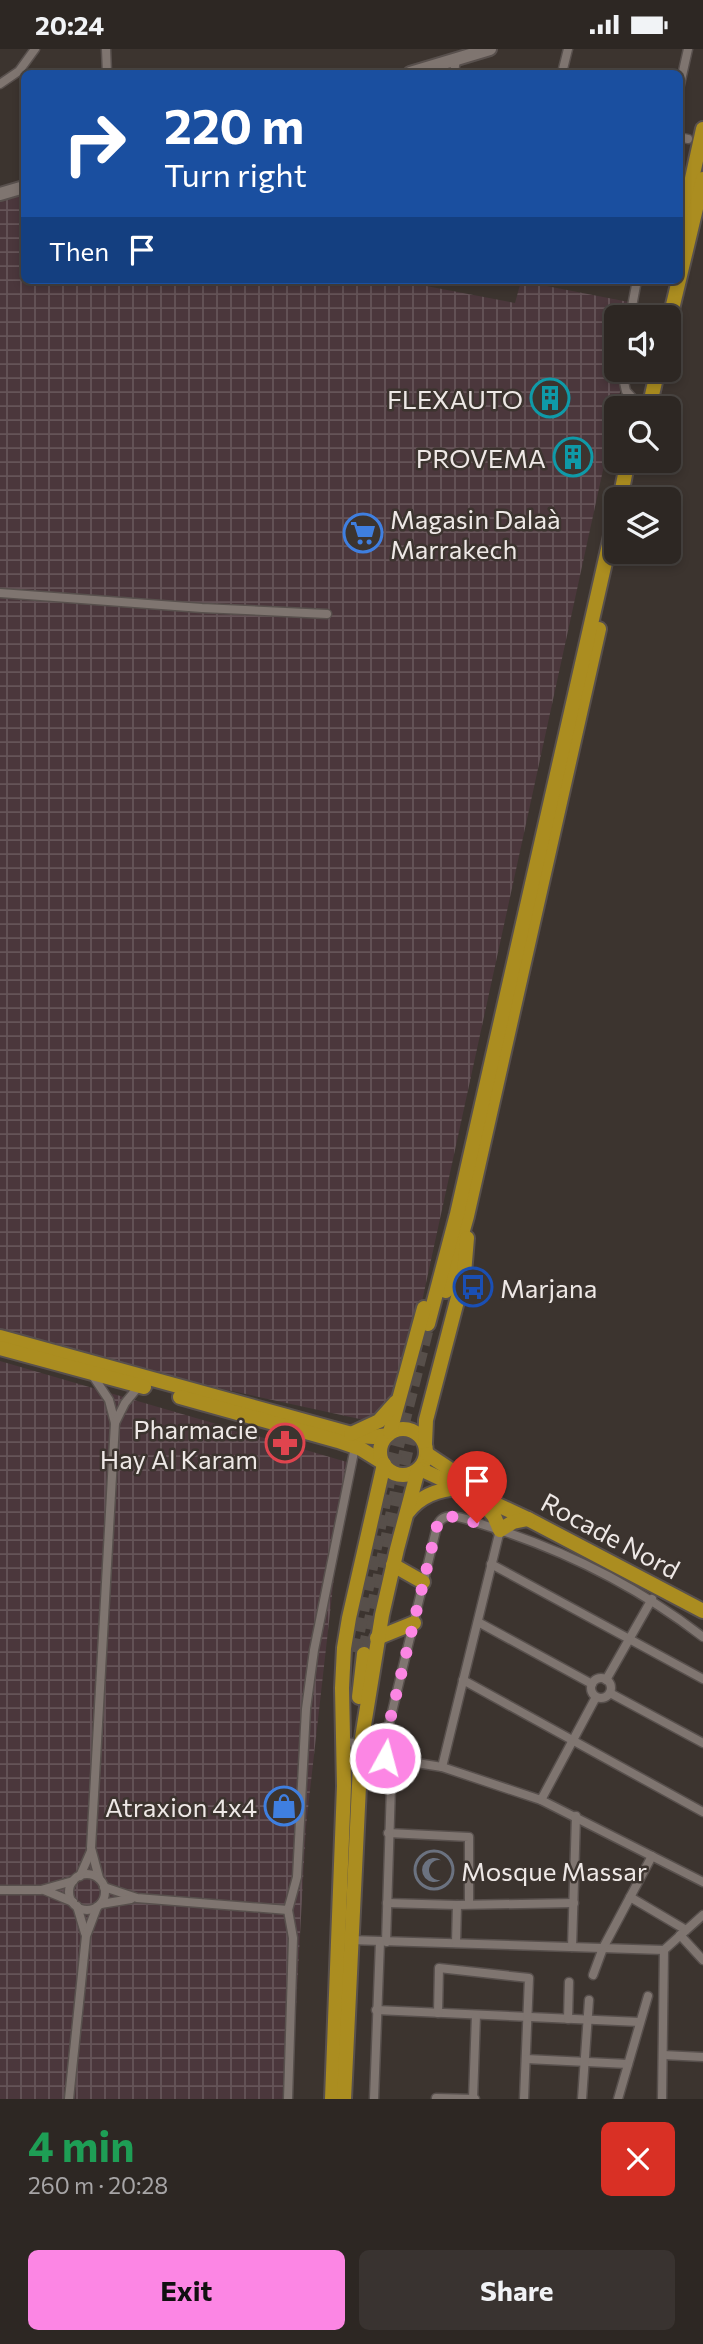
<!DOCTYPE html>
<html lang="en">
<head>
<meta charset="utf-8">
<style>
  :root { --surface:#2d2723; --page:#393330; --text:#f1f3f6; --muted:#a7a5a6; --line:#484441; --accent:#fc86e4 }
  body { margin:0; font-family:Commissioner,sans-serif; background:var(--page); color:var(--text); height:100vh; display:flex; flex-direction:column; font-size:26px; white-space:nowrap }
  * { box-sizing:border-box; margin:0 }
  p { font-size:23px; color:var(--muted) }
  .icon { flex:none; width:38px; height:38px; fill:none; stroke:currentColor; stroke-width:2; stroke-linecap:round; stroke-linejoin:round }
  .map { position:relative; height:2050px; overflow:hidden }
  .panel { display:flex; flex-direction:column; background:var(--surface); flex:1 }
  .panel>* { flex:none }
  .top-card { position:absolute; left:21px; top:21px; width:662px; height:214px; border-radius:10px; box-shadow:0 4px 10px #0003,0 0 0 2px var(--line); background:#1a4fa0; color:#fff; overflow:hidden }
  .controls { position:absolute; left:604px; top:256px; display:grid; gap:14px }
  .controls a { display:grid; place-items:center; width:77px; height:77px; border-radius:10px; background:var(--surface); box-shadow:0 4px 10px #0003,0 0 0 2px var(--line); font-size:35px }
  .pin { position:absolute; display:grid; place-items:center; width:60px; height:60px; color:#fff; margin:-72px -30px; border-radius:50% 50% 50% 0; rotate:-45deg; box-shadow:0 0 7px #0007 }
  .pin .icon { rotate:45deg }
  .me { position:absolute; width:77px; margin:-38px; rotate:7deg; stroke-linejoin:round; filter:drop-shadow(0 0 5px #0008) }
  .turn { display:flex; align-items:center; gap:24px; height:147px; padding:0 28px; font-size:32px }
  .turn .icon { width:91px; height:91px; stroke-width:2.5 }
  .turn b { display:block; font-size:49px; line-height:60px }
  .then { display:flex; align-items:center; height:66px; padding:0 28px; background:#0003; gap:14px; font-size:26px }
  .round { display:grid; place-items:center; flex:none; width:74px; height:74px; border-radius:10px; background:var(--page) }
  .summary { display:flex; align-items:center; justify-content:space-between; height:119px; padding:0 28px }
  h1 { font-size:42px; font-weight:700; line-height:52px; color:#1e9e55 }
  .cta { display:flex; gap:14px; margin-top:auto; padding:14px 28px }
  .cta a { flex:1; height:80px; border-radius:10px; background:var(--accent); color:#111; font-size:28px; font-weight:700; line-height:80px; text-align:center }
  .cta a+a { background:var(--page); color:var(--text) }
  .status { display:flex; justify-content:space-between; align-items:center; height:49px; padding:0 35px; background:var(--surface); direction:ltr }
  .status svg { height:19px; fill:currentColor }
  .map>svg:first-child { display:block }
</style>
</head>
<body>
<div class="status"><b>20:24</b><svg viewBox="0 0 49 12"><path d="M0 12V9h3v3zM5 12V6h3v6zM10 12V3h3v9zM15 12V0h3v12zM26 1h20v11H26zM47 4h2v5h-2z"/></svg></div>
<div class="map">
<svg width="703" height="2050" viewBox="0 0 703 2050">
  <defs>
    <pattern id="industrial-grid" width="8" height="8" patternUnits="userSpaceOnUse" patternTransform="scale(1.75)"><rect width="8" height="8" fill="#4b373c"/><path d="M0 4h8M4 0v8" fill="none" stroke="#655458"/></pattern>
  </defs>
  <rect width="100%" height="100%" fill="#3c342f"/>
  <g fill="url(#industrial-grid)">
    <path d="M24,145V231H395L515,254L521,232L639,255L636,268H616V320H625L401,1349L378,1374L44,1301L0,1287V153Z"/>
    <path d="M0,1312L347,1413L306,1777L291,2050H0Z"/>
  </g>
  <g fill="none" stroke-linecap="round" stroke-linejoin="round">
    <g stroke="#574f4a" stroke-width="14" stroke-dasharray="14 7" stroke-linecap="butt">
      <path d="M365,1601L398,1437L412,1378"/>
      <path d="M354,1603L388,1433L428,1275"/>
    </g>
    <defs>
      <g id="street">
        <path d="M106,0L107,24"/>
        <path d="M454,24L456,10"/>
        <path d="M562,24L568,0"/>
        <path d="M0,35L19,22L35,0"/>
        <path d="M679,40L688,0"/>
        <path d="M679,88L688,90"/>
        <path d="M630,268L637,231"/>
        <path d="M621,320L626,342L641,358"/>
        <path d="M0,544L202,559L327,565"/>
        <path d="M93,1327L109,1351L115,1374L91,1799L99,1829"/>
        <path d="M115,1374L125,1354L139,1337"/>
        <path d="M491,1515L703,1630"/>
        <path d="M478,1573L592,1635"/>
        <circle cx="601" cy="1639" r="10"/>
        <path d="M463,1631L703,1763"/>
        <path d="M606,1631L652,1550"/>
        <path d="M610,1644L703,1694"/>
        <path d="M343,1693L384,1696"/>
        <path d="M385,1709L442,1718L541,1751L703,1833"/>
        <path d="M442,1718L500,1481"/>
        <path d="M541,1751L596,1648"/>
        <path d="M388,1784L469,1788V1855"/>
        <circle cx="87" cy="1843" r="18"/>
        <path d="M80,1827L91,1802"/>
        <path d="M104,1838L137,1849L288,1861"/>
        <path d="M0,1841H41L73,1832"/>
        <path d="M44,1841L73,1853"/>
        <path d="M630,1848L686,1881"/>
        <path d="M387,1854L457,1856L574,1854"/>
        <path d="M101,1855L131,1850"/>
        <path d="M77,1857L85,1884"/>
        <path d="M680,1886L703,1911"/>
        <path d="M349,1891L664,1901L703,1866"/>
        <path d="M386,1893L391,1737L384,1696L437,1477C444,1458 469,1472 484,1476C562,1500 638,1538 703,1588"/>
        <path d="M456,1894L457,1856"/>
        <path d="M572,1898L576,1767"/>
        <path d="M593,1926L603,1899L652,1807"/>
        <path d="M376,1961L640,1973"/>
        <path d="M438,1964L439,1919L529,1929L524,2050"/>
        <path d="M568,1970L569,1933"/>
        <path d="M663,2006L703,2008"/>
        <path d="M526,2010L628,2015"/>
        <path d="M436,2049L475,2050"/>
        <path d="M69,2050L86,1887L97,1858"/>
        <path d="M288,2050L293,1889L288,1861L297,1828L306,1660L314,1601L355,1398"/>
        <path d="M374,2050L380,1893"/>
        <path d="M473,2050L476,1966"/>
        <path d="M582,2050L589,1951"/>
        <path d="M618,2050L648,1947"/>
        <path d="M662,2050L664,1901"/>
      </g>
      <g id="secondary">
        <path d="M410,24L490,0"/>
        <path d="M0,145L24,138"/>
      </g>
      <g id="highway">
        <path d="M679,188L703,80"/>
        <path d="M668,277L703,130"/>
        <path d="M649,359L658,320"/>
        <path d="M620,450L628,411"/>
        <path d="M446,1242L467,1167L599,580"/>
        <path d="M428,1275L457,1165L616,465"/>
        <path d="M0,1288L359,1387L373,1388L388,1386"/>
        <path d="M0,1299L144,1338"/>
        <path d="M180,1348L338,1392L361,1400L382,1413"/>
        <circle cx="403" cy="1403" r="23"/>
        <path d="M390,1383L424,1259"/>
        <path d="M351,1385L379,1372L396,1353"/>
        <path d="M425,1394L426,1371L464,1225L467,1189"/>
        <path d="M427,1405L469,1433"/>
        <path d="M420,1420L528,1470L703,1562"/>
        <path d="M480,1450L494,1467L500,1481L513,1473L528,1470"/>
        <path d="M408,1463C421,1446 439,1440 460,1439"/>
        <path d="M393,1516L423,1533"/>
        <path d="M377,1589L414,1574"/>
        <path d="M359,1648L364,1605"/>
        <path d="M332,2050L344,1737L342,1639L344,1599L349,1569L384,1415"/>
        <path d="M344,2050L361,1695L382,1566L397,1500L418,1421"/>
      </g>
    </defs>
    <use href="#street" stroke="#58504d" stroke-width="11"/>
    <use href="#secondary" stroke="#58504d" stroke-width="16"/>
    <use href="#highway" stroke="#58504d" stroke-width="18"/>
    <use href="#street" stroke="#7f7570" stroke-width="8"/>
    <use href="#secondary" stroke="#7f7570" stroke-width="12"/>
    <use href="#highway" stroke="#ab8d20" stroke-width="14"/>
  </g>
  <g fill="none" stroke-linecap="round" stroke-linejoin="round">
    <path stroke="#fc86e4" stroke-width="12" stroke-dasharray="0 21.6" d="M385,1709L384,1696L438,1473L445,1467H449L477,1474"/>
  </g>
  <defs>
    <symbol id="building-ring" viewBox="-11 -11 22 22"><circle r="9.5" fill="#3c342f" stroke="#0f9aa8" stroke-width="1.5"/><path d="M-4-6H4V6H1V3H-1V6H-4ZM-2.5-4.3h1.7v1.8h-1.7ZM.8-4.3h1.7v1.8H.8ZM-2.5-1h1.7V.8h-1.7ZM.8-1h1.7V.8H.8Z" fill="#0f9aa8"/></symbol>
    <symbol id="supermarket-ring" viewBox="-11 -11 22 22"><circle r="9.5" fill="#3c342f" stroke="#3f7fe0" stroke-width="1.5"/><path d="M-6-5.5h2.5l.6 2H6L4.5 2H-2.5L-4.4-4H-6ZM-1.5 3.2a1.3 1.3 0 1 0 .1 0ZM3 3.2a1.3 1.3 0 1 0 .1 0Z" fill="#3f7fe0"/></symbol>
    <symbol id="bus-ring" viewBox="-11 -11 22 22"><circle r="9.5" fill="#3c342f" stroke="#1a4fb4" stroke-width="1.5"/><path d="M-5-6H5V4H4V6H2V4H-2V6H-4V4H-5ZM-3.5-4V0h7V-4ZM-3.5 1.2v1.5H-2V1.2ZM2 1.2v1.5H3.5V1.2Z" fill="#1a4fb4"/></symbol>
    <symbol id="pharmacy-ring" viewBox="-11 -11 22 22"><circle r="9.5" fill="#3c342f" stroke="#e0444e" stroke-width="1.5"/><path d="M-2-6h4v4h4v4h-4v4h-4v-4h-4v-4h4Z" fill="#e0444e"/></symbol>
    <symbol id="shop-ring" viewBox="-11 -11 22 22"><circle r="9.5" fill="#3c342f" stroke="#3f7fe0" stroke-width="1.5"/><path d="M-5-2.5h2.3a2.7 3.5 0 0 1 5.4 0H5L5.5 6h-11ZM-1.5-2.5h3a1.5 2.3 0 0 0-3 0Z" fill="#3f7fe0"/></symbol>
    <symbol id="mosque-ring" viewBox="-11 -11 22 22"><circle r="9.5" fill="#3c342f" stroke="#6b7280" stroke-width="1.5"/><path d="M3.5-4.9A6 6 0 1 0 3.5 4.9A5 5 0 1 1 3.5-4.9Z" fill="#6b7280"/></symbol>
  </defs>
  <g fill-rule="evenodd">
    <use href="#building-ring" x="528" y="327" width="44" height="44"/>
    <use href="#building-ring" x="551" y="386" width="44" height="44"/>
    <use href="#supermarket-ring" x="341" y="462" width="44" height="44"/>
    <use href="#bus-ring" x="451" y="1216" width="44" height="44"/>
    <use href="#pharmacy-ring" x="263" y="1372" width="44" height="44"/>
    <use href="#shop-ring" x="262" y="1735" width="44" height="44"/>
    <use href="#mosque-ring" x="412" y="1799" width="44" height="44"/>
  </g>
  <g text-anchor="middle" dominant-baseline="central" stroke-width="5" stroke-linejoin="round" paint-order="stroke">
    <g font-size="26" fill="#eee8e6" stroke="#3c342f" text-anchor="end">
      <text x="523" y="349">FLEXAUTO</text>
      <text x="546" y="408">PROVEMA</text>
      <text x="390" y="469" text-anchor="start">Magasin Dalaà<tspan x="390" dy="30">Marrakech</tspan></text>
      <text x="500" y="1238" text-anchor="start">Marjana</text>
      <text x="258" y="1379">Pharmacie<tspan x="258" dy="30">Hay Al Karam</tspan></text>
      <text x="257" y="1757">Atraxion 4x4</text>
      <text x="461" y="1821" text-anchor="start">Mosque Massar</text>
    </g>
    <g font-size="26" fill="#eee8e6" stroke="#3c342f">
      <text transform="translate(611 1486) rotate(28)">Rocade Nord</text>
    </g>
  </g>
</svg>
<div class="controls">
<a><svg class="icon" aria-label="sound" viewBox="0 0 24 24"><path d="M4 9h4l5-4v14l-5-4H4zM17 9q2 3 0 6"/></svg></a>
<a><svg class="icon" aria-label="search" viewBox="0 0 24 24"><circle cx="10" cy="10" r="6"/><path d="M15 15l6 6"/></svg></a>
<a><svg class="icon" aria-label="layers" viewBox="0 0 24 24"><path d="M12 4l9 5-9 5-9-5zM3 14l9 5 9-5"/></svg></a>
</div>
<div class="pin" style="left:477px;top:1474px;background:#d93025"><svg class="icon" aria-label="arrive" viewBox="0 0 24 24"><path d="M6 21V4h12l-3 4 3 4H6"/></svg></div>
<svg class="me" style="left:385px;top:1709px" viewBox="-20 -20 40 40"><circle r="17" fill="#fc86e4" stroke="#fff" stroke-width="3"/><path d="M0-11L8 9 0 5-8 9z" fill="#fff"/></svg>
<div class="top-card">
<div class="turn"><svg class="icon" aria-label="right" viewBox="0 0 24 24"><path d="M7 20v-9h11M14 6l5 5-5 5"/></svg><div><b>220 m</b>Turn right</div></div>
<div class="then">Then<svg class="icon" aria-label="arrive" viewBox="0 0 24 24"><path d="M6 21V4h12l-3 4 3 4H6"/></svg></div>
</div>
</div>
<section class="panel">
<div class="summary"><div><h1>4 min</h1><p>260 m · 20:28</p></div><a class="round" style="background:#d93025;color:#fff"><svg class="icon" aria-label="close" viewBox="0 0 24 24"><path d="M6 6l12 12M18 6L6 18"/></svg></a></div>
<div class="cta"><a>Exit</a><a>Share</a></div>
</section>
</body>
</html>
